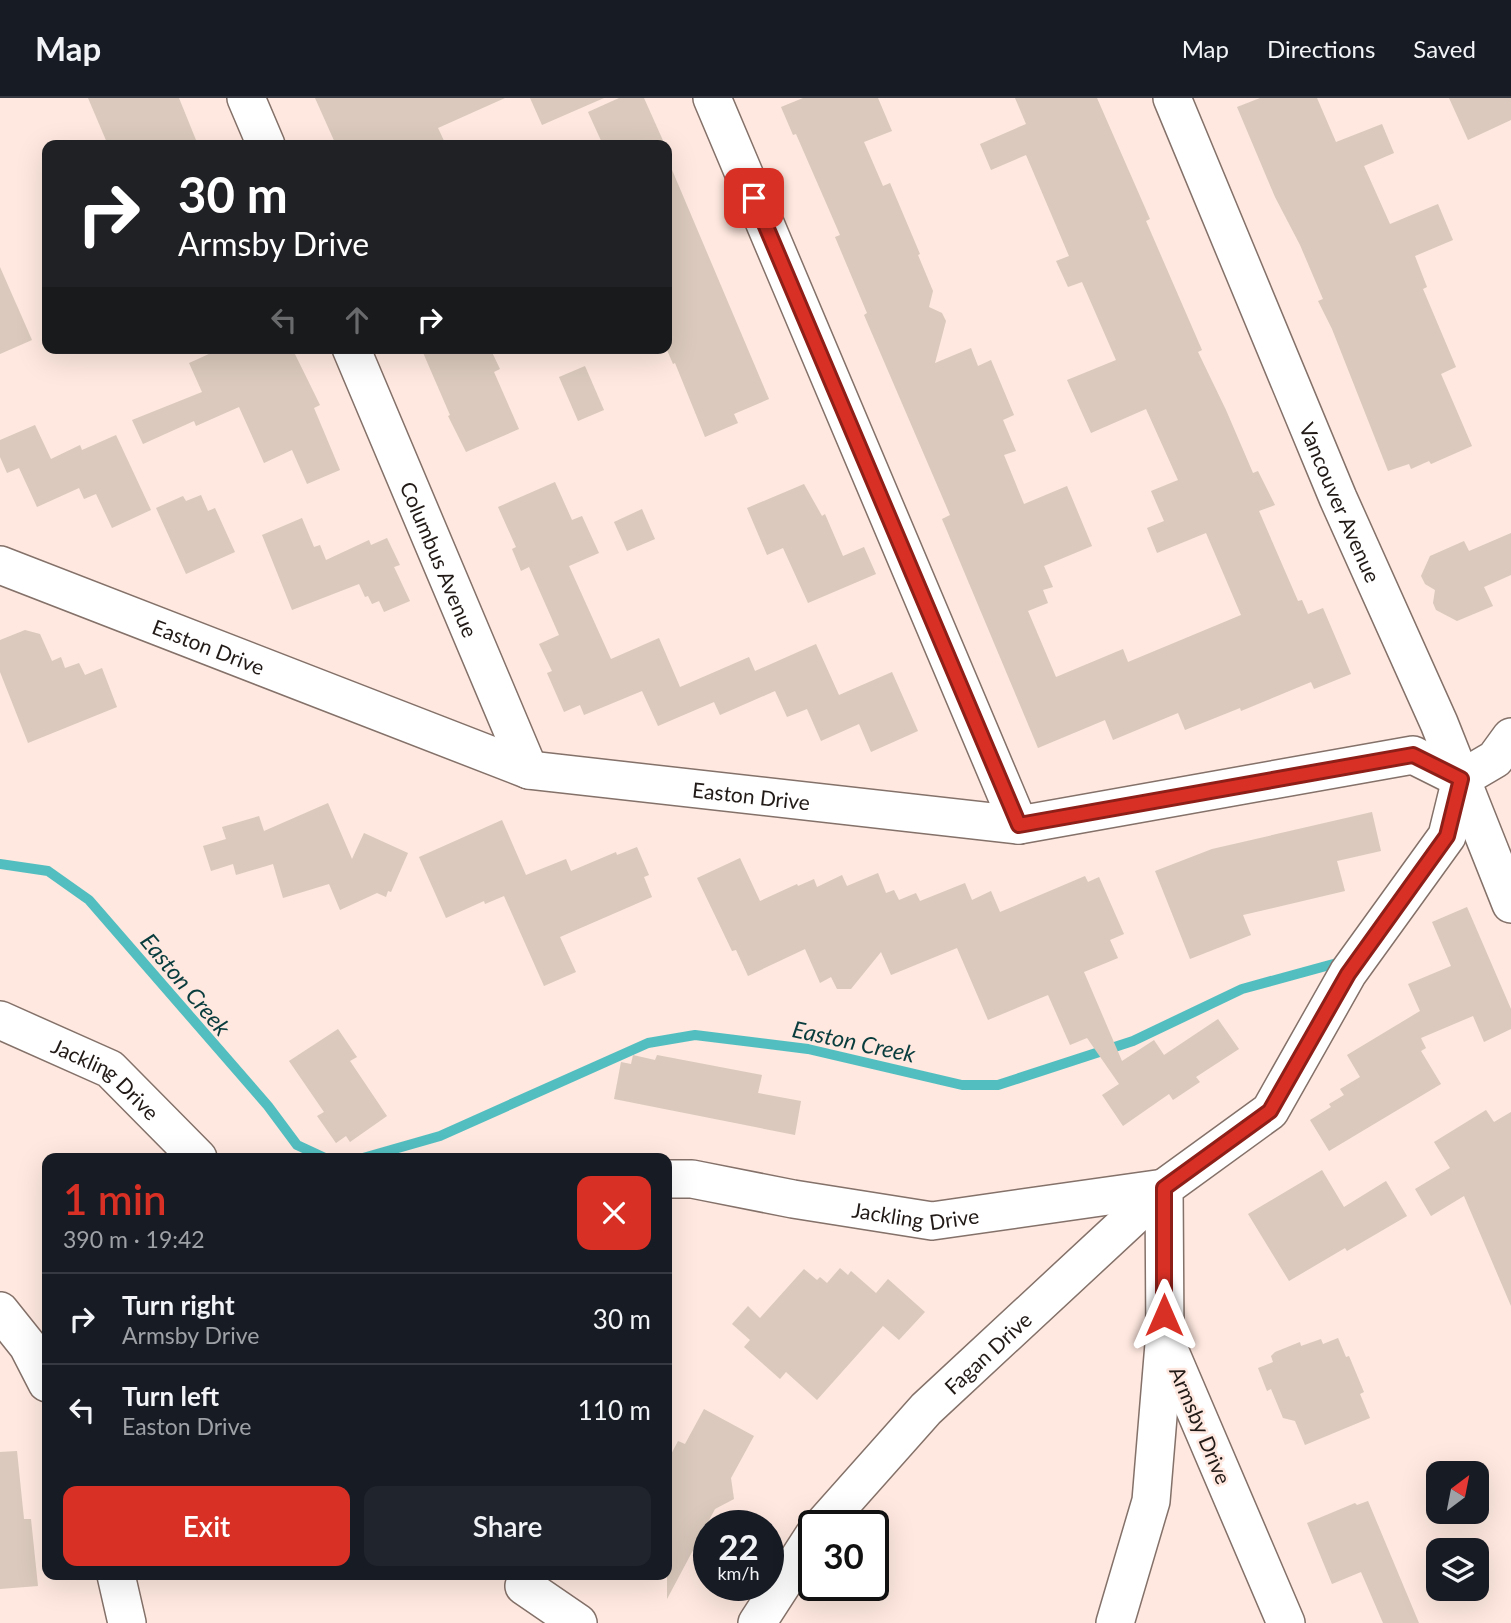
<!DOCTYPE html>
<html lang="en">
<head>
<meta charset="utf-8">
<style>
  :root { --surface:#171b24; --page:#20242c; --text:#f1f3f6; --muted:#9ea1a6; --line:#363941; --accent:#d93025 }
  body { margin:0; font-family:Lato,sans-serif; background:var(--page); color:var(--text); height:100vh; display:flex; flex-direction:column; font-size:26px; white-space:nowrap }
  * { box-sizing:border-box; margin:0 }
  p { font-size:23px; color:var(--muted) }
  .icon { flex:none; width:38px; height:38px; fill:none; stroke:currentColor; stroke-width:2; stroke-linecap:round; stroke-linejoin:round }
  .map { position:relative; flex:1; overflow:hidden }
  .details { position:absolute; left:42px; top:1055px; width:630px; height:427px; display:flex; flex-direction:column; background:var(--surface); border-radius:14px; box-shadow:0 7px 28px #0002 }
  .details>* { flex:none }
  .banner { position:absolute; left:42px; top:42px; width:630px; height:214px; border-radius:14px; box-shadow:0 7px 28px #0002; background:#202124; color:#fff; overflow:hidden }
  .needle { width:46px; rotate:32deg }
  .tools { position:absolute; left:1426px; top:1363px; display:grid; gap:14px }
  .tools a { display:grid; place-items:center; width:63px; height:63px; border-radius:14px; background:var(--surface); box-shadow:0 7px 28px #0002; font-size:35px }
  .speed { position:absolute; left:693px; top:1412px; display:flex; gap:14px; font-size:35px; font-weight:700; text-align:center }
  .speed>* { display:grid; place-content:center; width:91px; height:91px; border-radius:50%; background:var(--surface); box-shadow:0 7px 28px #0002; line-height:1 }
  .speed small { font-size:18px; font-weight:400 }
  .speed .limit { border:4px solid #111; border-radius:10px; background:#fff; color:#111 }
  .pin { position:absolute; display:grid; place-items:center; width:60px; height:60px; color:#fff; margin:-30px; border-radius:14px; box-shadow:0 4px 10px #0006 }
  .me { position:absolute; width:77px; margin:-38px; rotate:0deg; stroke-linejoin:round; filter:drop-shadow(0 0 5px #0008) }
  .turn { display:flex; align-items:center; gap:24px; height:147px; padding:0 21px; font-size:32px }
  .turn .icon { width:91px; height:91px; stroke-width:2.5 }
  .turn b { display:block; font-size:49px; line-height:60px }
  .lanes { display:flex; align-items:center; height:66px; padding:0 21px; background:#0003; justify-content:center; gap:35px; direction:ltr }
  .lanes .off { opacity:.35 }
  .round { display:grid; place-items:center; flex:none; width:74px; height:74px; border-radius:14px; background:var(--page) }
  .head { display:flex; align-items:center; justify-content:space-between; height:119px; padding:0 21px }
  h1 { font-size:42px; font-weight:600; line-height:52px; color:var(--accent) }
  .action { display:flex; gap:14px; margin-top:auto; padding:14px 21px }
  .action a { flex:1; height:80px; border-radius:14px; background:var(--accent); color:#fff; font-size:28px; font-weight:600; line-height:80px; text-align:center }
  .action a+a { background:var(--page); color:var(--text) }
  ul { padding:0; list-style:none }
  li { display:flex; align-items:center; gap:21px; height:91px; padding:0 21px; border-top:2px solid var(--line) }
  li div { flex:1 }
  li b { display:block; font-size:26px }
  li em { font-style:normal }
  header { display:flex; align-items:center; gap:42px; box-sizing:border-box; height:98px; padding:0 35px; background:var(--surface); border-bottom:2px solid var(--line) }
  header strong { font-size:33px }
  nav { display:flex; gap:38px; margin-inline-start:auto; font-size:24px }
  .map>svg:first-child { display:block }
</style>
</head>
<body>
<header>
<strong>Map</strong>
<nav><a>Map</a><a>Directions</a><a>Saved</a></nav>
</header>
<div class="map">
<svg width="1511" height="1525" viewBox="0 0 1511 1525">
  <rect width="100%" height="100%" fill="#fee8df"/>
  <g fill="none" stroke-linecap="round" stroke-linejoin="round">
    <g stroke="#53bec0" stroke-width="10">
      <path d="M0,766L48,773L89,802L268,1008L297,1047L325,1060"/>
      <path d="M363,1060L440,1038L648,945L695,937L808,951L962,987H998L1133,943L1242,891L1337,865"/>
    </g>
  </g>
  <g fill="#dac9bc">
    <path d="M88,0H179L198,47H108Z"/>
    <path d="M315,0H505L438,30L446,47H336Z"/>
    <path d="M530,0H604L542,27Z"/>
    <path d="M619,0H644L665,47H603L588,14Z"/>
    <path d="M803,0H878L892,33L864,44L883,88L890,85L920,156L918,157L933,193L929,209L942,215L946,223L935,265L971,250L978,268L991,262L1014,317L1003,322L1016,353L1004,357L1024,406L1067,388L1092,448L1044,468L1053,489L1043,492L1048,505L1028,513L1056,579L1123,551L1128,564L1241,517L1206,435L1157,455L1147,430L1164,423L1151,393L1178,382L1146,311L1091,335L1067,282L1116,262L1082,184L1068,189L1056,163L1069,158L1026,57L991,72L980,46L1026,26L1015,0H1097L1150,121L1146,123L1202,252L1198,254L1226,312L1253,375L1258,373L1275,407L1259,413L1298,503L1302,502L1308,516L1323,510L1351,576L1314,591L1311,584L1241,613L1240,610L1185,632L1178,615L1113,642L1105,622L1038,650L942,421L950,417L864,217L867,215L835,139L840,137L796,36L793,37L781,9Z"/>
    <path d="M1260,0H1317L1336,44L1382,26L1394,55L1364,68L1390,126L1438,106L1453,142L1415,158L1427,189L1423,191L1456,269L1441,276L1472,348L1431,366L1429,363L1411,371L1409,366L1388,373L1332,231L1318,203L1323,201L1300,147L1275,99L1237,9Z"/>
    <path d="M1449,0H1511V22L1468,42Z"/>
    <path d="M667,60L769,301L734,316L738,325L705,339L675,265L673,266L667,252Z"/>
    <path d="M0,169L32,242L0,256Z"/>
    <path d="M222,250H292L320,307L314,310L340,372L307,386L292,352L264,365L239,309L196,328L194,323L143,346L132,322L202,294L189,265Z"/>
    <path d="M421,250H490L500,271L494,274L519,331L466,354L448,318L450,317Z"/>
    <path d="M585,268L604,312L578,323L559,279Z"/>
    <path d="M35,327L51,361L80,347L82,352L116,337L151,412L112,430L96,396L84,401L79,390L37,409L19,370L7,375L0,359V342Z"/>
    <path d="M555,384L572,422L582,418L599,455L569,468L611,561L659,540L680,589L749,559L755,573L816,546L839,597L892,574L918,633L871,654L859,626L821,643L807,611L787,619L775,593L720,617L714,604L658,628L642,593L584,617L580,607L564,614L547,575L552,573L539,546L559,537L529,469L521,473L512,451L516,449L498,409Z"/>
    <path d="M804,386L822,418L825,416L843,458L864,449L876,476L808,505L783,450L767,457L747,410Z"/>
    <path d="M201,397L208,413L215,410L235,454L186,476L156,410L183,398L186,403Z"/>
    <path d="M642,411L655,441L627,453L614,424Z"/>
    <path d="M302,420L314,449L320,447L326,462L369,442L371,447L387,440L400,467L394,469L410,503L384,514L379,503L372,506L368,498L365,499L359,486L292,512L262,437Z"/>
    <path d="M1511,435V477L1484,489L1493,508L1457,523L1436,512L1433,505L1435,492L1425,486L1421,478L1430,458L1464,443L1469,453Z"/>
    <path d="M25,532L40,536L52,563L61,559L65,570L79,565L85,577L102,570L117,609L28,645L0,574V542Z"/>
    <path d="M328,705L352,761L364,735L408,755L391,794L388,793L386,799L377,795L340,812L329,786L283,800L273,766L236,777L233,766L211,773L203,748L226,741L222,729L259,718L264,733Z"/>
    <path d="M1372,714L1381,753L1337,763L1345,793L1243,817L1251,837L1190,861L1155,773L1212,751Z"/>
    <path d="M502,722L526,777L566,761L571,773L616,754L617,757L637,749L649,777L644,779L652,799L560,839L576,874L544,888L504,798L485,806L484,803L446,820L419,759Z"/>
    <path d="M740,760L760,803L797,786L798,788L814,781L817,789L842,777L847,788L878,775L886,795L894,792L899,802L916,795L920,803L965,785L972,802L991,793L1000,814L1085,778L1088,784L1099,779L1124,836L1110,842L1118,860L1084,874L1122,963L1154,942L1164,957L1218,921L1239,951L1196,979L1200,984L1173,1002L1169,996L1123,1028L1102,997L1119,986L1087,940L1070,947L1048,897L988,922L957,850L891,877L881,854L851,891H837L831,879L820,885L805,851L748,878L736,852L732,853L697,780Z"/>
    <path d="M1467,809L1511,911V931L1484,944L1473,918L1421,940L1426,950L1421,953L1441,986L1329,1053L1310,1022L1331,1009L1329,1006L1344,997L1340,991L1360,979L1347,957L1420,913L1408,886L1451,868L1432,824Z"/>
    <path d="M338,931L357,959L350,963L387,1018L350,1044L346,1038L336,1045L317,1018L324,1014L289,963Z"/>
    <path d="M633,957L655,962L657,957L762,977L758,995L801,1003L795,1037L614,1001L621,964L631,966Z"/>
    <path d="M1486,1012L1494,1024L1511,1014V1208L1464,1098L1431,1118L1415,1091L1450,1070L1434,1044Z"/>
    <path d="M1322,1072L1344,1109L1386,1083L1407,1118L1347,1153L1345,1150L1289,1183L1248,1116Z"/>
    <path d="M840,1170L848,1177L851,1173L876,1195L888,1181L925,1214L899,1242L883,1228L817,1302L786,1274L780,1281L744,1249L750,1242L732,1226L748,1208L760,1220L804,1171L817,1182L820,1179L827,1185Z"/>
    <path d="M1338,1240L1346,1259L1349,1258L1364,1294L1360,1296L1370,1320L1305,1347L1295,1323L1283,1320L1271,1291L1267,1293L1258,1270L1273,1264L1271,1258L1275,1254L1300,1244L1301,1248L1321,1241L1323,1246Z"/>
    <path d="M704,1311L754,1338L731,1380L734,1401L715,1411L667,1501V1364L678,1343L685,1346Z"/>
    <path d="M17,1353L24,1421H31L38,1488L0,1491V1354Z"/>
    <path d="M1368,1403L1419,1525H1383L1361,1474L1332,1486L1307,1425L1355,1405L1357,1407Z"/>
  </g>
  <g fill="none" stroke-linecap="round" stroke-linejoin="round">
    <defs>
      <g id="minor">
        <path d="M246,0L266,47"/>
        <path d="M712,0L1019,727"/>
        <path id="s1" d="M1172,0L1338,400L1439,625L1511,806"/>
        <path id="s2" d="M351,250L529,672"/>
        <path id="s3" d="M0,467L529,672L1019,727L1413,657L1461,681"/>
        <path d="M1461,681L1495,661L1511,639"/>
        <path id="s4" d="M0,922L110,971L198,1060"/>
        <path id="s5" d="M667,1081H692L793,1101L932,1123L1164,1090"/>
        <path d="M0,1213L28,1248L47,1285"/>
        <path id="s6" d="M822,1428L926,1311L1164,1090"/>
        <path d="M116,1477L127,1525"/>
        <path d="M524,1488L578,1525"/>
        <path d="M757,1525L814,1437"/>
        <path d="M1115,1525L1151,1403L1164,1246"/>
        <path d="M1286,1525L1165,1242L1164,1090L1270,1013L1348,875L1447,738L1461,681"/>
      </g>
    </defs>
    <use href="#minor" stroke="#847169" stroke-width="40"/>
    <use href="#minor" stroke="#fff" stroke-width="37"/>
  </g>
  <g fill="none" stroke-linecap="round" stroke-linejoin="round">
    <defs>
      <path id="route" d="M754,100L1019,727L1413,657L1461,681L1447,738L1348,876L1270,1013L1164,1090V1217"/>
    </defs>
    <use href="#route" stroke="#8d1f18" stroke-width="18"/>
    <use href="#route" stroke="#d93025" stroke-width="12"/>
  </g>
  <g text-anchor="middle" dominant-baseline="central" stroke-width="5" stroke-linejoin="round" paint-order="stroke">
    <g font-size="21" fill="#211a17" stroke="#fee8df">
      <text stroke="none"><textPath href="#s1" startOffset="438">Vancouver Avenue</textPath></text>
      <text stroke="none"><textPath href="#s2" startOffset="229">Columbus Avenue</textPath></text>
      <text stroke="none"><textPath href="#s3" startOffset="224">Easton Drive</textPath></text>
      <text stroke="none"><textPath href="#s3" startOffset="791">Easton Drive</textPath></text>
      <text stroke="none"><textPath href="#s4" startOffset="122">Jackling Drive</textPath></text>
      <text stroke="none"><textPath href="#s5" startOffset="252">Jackling Drive</textPath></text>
      <text stroke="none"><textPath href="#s6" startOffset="240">Fagan Drive</textPath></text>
      <text transform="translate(1201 1327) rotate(67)">Armsby Drive</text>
    </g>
    <g font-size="23" font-style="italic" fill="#083c3d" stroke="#fee8df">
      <text transform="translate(186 886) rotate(50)">Easton Creek</text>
      <text transform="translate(854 943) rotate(12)">Easton Creek</text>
    </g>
  </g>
</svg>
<div class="tools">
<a><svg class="needle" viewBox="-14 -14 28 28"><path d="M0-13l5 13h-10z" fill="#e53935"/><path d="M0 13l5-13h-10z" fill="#9ea1a6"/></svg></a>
<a><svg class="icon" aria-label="layers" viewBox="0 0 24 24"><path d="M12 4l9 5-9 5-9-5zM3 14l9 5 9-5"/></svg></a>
</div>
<div class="speed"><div>22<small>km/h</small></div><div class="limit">30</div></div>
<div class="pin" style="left:754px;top:100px;background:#d93025"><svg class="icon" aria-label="arrive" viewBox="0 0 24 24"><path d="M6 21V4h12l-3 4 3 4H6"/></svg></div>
<svg class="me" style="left:1164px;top:1217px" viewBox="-20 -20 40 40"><path d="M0-17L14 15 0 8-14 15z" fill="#d93025" stroke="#fff" stroke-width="4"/></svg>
<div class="banner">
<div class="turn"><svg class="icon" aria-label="right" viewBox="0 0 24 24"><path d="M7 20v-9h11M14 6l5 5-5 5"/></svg><div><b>30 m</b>Armsby Drive</div></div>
<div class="lanes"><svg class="icon off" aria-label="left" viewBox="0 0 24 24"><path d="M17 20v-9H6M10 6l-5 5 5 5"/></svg><svg class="icon off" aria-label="ahead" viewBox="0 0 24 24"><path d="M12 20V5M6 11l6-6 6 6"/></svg><svg class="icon" aria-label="right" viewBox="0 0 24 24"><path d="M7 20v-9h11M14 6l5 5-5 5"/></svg></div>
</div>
<section class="details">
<div class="head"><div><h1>1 min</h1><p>390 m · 19:42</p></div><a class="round" style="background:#d93025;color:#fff"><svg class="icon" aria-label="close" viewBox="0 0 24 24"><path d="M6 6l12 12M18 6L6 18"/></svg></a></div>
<ul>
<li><svg class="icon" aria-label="right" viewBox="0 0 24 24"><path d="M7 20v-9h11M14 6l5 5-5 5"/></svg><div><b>Turn right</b><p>Armsby Drive</p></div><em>30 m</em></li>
<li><svg class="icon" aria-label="left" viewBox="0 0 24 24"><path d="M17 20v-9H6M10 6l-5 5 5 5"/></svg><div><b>Turn left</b><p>Easton Drive</p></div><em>110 m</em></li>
</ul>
<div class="action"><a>Exit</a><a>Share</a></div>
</section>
</div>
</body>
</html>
